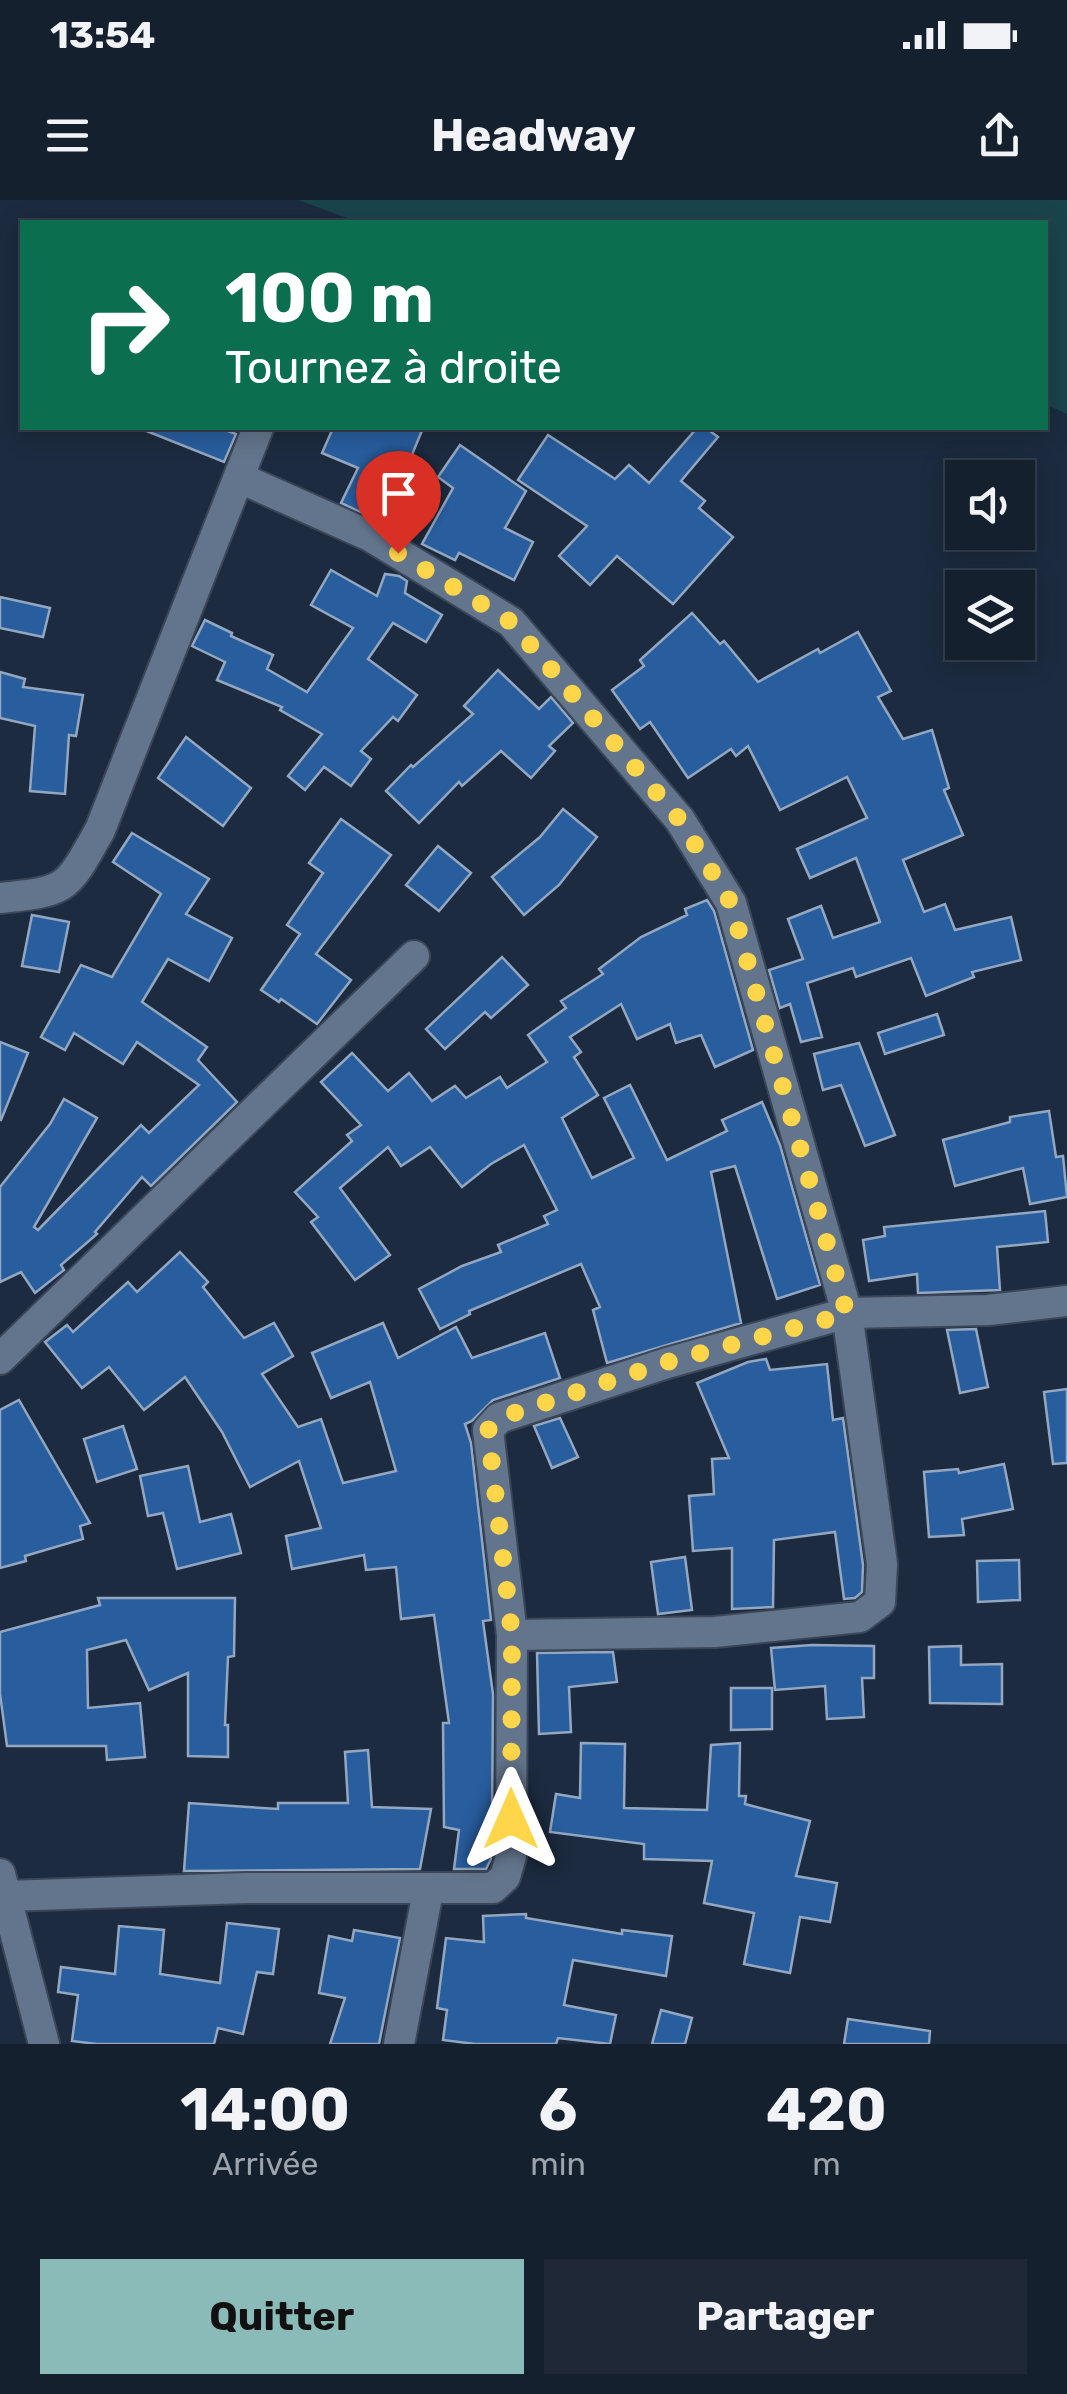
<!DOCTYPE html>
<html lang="fr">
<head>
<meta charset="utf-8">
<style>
  :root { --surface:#15202f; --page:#1e2837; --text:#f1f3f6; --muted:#9da3aa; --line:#343e4b; --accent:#8bbbb9 }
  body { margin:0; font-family:Rubik,sans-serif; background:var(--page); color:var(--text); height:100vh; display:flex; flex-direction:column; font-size:38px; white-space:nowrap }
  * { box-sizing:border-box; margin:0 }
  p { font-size:32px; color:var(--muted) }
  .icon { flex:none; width:55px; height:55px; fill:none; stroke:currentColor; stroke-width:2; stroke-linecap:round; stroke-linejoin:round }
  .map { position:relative; height:1844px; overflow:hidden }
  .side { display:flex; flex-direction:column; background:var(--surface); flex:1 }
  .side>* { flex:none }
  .hud { position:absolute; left:20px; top:20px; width:1028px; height:210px; border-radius:0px; box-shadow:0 5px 25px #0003,0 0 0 2px var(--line); background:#0b6e4f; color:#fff; overflow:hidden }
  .fabs { position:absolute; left:945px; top:260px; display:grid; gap:20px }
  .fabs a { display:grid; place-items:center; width:90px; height:90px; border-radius:0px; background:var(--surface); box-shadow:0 5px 25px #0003,0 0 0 2px var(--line); font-size:50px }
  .pin { position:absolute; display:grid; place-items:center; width:85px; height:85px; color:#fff; margin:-102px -42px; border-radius:50% 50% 50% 0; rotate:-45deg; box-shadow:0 0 10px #0007 }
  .pin .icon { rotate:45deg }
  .me { position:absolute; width:110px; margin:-55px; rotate:0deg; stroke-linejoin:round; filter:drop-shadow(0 0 8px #0008) }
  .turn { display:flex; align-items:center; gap:35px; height:210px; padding:0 40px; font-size:45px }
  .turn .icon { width:130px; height:130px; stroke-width:2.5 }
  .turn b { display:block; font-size:70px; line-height:85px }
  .eta { display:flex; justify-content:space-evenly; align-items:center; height:170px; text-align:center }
  .eta b { font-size:60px; font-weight:700; line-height:70px }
  .primary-button { display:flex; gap:20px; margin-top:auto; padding:20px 40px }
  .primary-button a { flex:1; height:115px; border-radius:0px; background:var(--accent); color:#111; font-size:40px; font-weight:700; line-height:115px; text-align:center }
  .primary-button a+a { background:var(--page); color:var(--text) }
  .status { display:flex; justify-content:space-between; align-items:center; height:70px; padding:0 50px; background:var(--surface); direction:ltr }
  .status svg { height:28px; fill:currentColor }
  header { display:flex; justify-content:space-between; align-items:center; height:130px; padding:0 40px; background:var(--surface); font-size:45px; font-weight:700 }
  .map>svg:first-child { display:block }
</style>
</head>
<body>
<div class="status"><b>13:54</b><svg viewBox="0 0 49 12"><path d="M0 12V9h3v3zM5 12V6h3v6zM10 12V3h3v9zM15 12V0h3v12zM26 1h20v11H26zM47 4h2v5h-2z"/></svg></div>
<header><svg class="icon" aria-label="menu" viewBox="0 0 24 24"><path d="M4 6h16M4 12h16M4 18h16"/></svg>Headway<svg class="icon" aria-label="share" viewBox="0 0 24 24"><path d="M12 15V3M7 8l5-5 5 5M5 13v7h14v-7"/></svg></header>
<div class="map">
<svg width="1067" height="1844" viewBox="0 0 1067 1844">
  <rect width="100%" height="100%" fill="#1c2b3f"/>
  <path fill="#1a444c" d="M298,0H1067V214L1045,204V22H358Z"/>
  <g fill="#285d9e" stroke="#94a7c0" stroke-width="2.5">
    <path d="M139,228H220L236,234L224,262Z"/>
    <path d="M333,228H423L384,323L341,303L358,268L322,253Z"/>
    <path d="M697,228H706L718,237L681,281L705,301L699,308L733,337L673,404L617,356L590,385L559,356L587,326L518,280L548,235L615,279L629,265L649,283Z"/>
    <path d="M460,245L526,291L505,328L533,342L514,380L459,353L455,360L422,344L453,288L438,277Z"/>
    <path d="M331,370L377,396L385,374L399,376L407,381L405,393L442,415L426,442L393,423L368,459L417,495L398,521L393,517L361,551L371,559L351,586L324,567L305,590L288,576L322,534L280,510L282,507L217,480L225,462L192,446L205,420L232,433L231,436L273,455L267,469L307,492L353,428L311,405Z"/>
    <path d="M0,397L50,408L43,437L0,428Z"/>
    <path d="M692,413L720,444L724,441L758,482L818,449L820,453L858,432L891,491L878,497L903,539L932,530L949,588L944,590L963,635L903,660L924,712L945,704L955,730L1011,717L1021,760L972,772L974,777L926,796L911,758L856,777L853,768L807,783L822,837L801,842L790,804L780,808L769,770L803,759L788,719L821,706L833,738L880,722L856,658L810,678L797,649L867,618L847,577L780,610L748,546L736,556L731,549L688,578L650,522L640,529L612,490L644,466L640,460Z"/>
    <path d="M498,470L539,509L551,497L573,523L549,546L555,551L531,578L501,551L462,586L459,582L419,623L386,591L411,565L413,567L473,514L464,506Z"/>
    <path d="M0,472L25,479L23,487L83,495L76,536L69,535L65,594L30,591L35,526L0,518Z"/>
    <path d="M186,537L251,588L223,626L158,578Z"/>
    <path d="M563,609L597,637L559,685L524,715L492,677L540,637Z"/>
    <path d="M341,619L391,655L316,754L351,780L317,824L281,799L279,802L261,790L300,734L287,725L323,673L309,663Z"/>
    <path d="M132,633L209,679L186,714L232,738L209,781L168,759L142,802L207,847L198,860L237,902L151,986L142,977L95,1032L97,1034L61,1065L64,1070L35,1093L21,1072L0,1082V987L50,924L64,899L97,918L34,1027L38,1030L141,925L149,933L199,885L137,842L123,864L74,833L65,850L41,837L81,765L112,777L161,694L113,662Z"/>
    <path d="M438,646L471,673L439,711L406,685Z"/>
    <path d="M707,700L714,711L753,850L715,867L701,835L676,843L670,824L637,839L621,804L570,837L581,852L574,857L598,895L562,918L592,978L634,958L604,898L630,885L667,960L727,931L722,920L762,902L780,945L820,1085L777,1099L735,966L711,972L741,1123L607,1163L593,1110L600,1107L581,1064L469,1111L470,1114L440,1129L419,1089L462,1066L501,1052L498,1045L548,1024L544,1016L557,1010L524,945L491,964L462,987L430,947L401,966L388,947L340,988L390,1055L355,1080L311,1022L318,1017L295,992L352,941L347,935L361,925L321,882L352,853L388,891L409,873L432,901L455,886L466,898L500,877L507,888L547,862L528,835L566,808L561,801L603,774L599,769L641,737L687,715L685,709Z"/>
    <path d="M32,715L69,722L59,772L22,766Z"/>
    <path d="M502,757L528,785L491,818L485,812L445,849L426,829Z"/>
    <path d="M937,814L944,835L885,854L878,833Z"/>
    <path d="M0,842L28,853L1,920H0Z"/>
    <path d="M859,843L895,935L865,946L841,885L823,890L814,854Z"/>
    <path d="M1049,911L1056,957L1063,956L1067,997L1030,1004L1023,968L955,986L943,940L1010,922V917Z"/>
    <path d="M1045,1011L1048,1042L997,1047L1000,1090L918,1093L917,1074L869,1081L863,1040L885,1036L884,1027Z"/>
    <path d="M180,1052L208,1082L203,1087L244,1138L274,1123L293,1156L262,1174L298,1227L321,1219L343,1283L396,1271L370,1182L331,1198L312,1153L383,1123L398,1158L456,1127L472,1158L545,1133L560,1178L493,1200L472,1221L465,1224L471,1243L491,1420L483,1421L493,1494L492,1627H489L491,1659L486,1669H454L459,1630L444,1627L443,1523H449L434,1415L401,1419L396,1367L366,1370L364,1355L292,1369L286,1336L321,1328L299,1261L250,1287L222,1232L185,1177L144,1210L109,1167L82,1188L45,1142L67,1125L73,1132L128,1082L137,1092Z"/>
    <path d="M976,1129L988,1187L960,1193L947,1130Z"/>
    <path d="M766,1159L770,1170L827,1164L833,1220L843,1218L863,1365L862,1392L855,1398L844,1399L835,1332L774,1340L773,1407L732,1409V1348L693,1351L689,1296L714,1294L712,1259L729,1258L697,1183L748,1162Z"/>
    <path d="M1067,1189V1263L1053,1264L1044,1192Z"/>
    <path d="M19,1200L90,1323L80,1326L83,1339L25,1356L26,1361L0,1368V1210Z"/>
    <path d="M560,1218L578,1257L552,1268L534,1226Z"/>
    <path d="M123,1226L137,1269L97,1282L84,1239Z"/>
    <path d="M1004,1264L1013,1309L962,1319L964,1335L929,1337L924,1272L958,1269L959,1273Z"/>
    <path d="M188,1266L200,1322L231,1314L241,1353L177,1369L163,1313L148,1316L140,1276Z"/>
    <path d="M685,1357L692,1410L658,1414L651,1362Z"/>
    <path d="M1019,1360L1020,1400L978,1402L977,1361Z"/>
    <path d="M98,1398H235L234,1456L228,1457L225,1525H228V1557L188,1556V1473L149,1490L126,1440L87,1450L88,1508L140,1503L145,1557L107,1560L106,1546H7L0,1494V1432L100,1405Z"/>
    <path d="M812,1445L874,1446V1478H862L864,1517L827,1519L825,1486L775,1490L771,1448Z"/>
    <path d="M961,1446V1465L1002,1464V1504L930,1503L929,1447Z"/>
    <path d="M613,1452L617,1482L569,1487L571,1532L539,1534L537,1453Z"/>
    <path d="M731,1488H772V1529L731,1530Z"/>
    <path d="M581,1543L625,1544L624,1608L707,1610L711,1545L740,1543L739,1596H746L745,1604L810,1621L796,1676L837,1683L830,1722L800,1717L790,1773L744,1764L754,1713L704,1703L712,1661L644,1659V1644L550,1632L556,1594L580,1598Z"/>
    <path d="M368,1550L372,1607L431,1609L420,1669L184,1671L189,1603L278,1609V1603H348L345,1552Z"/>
    <path d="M526,1714V1718L622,1734V1730L672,1736L666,1776L573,1760L564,1805L616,1815L610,1844L558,1838L556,1844H475L443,1840L447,1810L437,1808L446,1738L484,1742L483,1716Z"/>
    <path d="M227,1723L279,1729L273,1774L257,1772L243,1834L218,1828L214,1844H97L72,1841L78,1795L58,1792L61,1767L115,1774L119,1726L164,1730L160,1774L220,1783Z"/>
    <path d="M354,1730L400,1738L379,1844H330L345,1798L319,1793L329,1736L352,1741Z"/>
    <path d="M661,1810L692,1818L685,1844H652Z"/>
    <path d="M848,1819L930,1831L929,1844H844Z"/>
  </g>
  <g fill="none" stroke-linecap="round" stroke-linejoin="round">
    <defs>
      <g id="minor">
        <path d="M240,278L370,336L511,422L680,620L731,703L847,1113L882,1364L880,1402L860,1417L715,1432L512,1435L488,1230L499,1218L667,1163L847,1113L988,1110L1067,1101"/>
        <path d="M0,698C69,691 66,690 100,630L258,228"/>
        <path d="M0,1159L414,756"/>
        <path d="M0,1674L44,1844"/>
        <path d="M6,1696L246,1688H493L505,1677L511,1656L512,1435"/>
        <path d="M399,1844L428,1691"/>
      </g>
    </defs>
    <use href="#minor" stroke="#3b4758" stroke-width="34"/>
    <use href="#minor" stroke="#63758c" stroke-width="30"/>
  </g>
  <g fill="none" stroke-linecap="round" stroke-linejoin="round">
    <path stroke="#ffd54a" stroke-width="18" stroke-dasharray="0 32.4" d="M398,353L511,422L680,620L731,703L847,1114L667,1162L499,1218L488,1230L512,1435L511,1619"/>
  </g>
</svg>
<div class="fabs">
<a><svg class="icon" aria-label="sound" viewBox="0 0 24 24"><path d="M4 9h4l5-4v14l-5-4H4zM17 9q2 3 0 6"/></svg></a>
<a><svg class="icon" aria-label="layers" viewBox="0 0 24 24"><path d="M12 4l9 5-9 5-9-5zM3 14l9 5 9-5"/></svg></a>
</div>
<div class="pin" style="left:398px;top:353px;background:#d93025"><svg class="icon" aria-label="arrive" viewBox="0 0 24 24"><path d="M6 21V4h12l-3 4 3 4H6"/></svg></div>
<svg class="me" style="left:511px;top:1619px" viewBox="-20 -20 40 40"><path d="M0-17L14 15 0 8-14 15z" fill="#ffd54a" stroke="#fff" stroke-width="4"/></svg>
<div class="hud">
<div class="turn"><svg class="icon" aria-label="right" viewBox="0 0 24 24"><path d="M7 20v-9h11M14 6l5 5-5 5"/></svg><div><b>100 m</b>Tournez à droite</div></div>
</div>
</div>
<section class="side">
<div class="eta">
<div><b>14:00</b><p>Arrivée</p></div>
<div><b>6</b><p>min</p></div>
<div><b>420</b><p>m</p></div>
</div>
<div class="primary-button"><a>Quitter</a><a>Partager</a></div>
</section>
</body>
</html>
